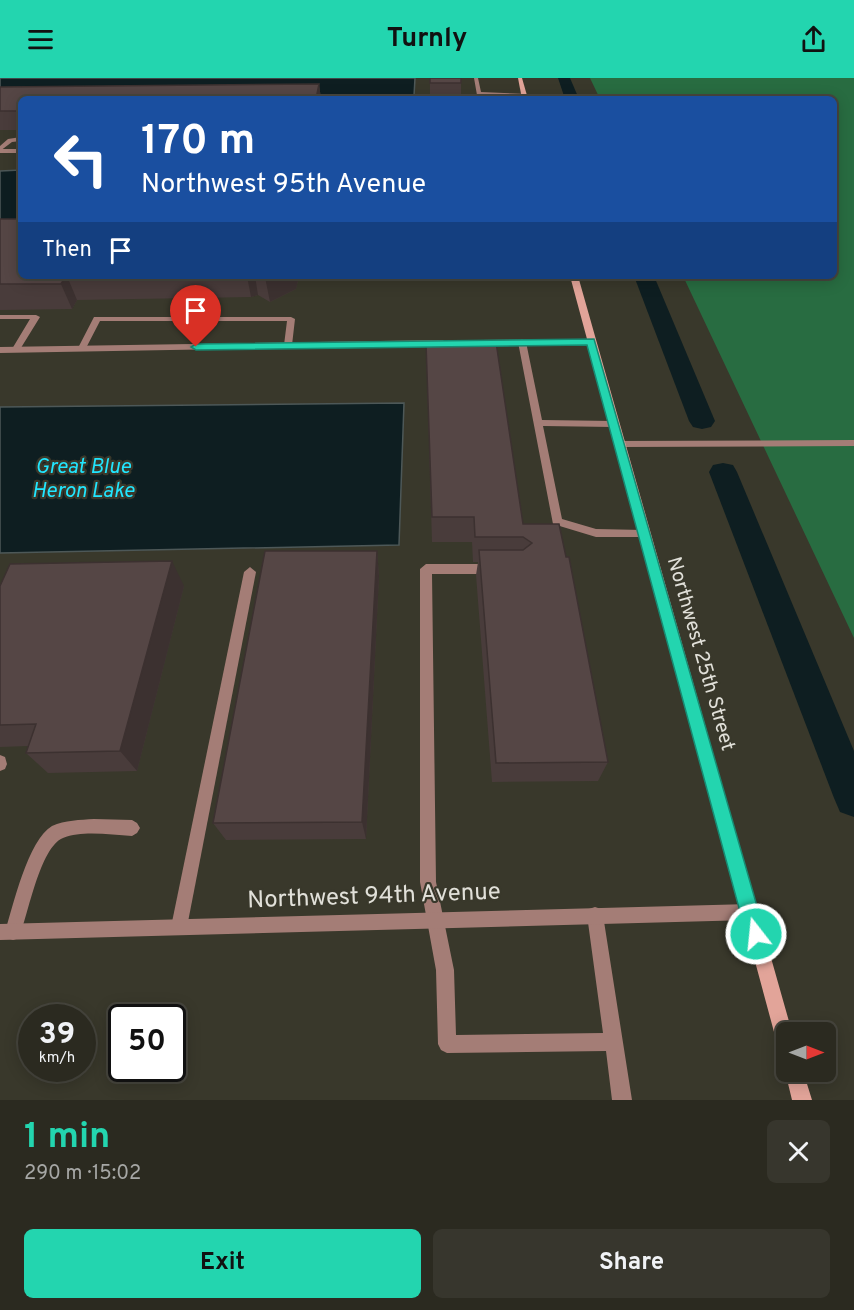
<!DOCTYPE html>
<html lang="en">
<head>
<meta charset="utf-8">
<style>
  :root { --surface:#2b2a20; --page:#37362d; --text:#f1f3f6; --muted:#a6a7a5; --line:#47463e; --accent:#23d5af }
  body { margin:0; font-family:Overpass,sans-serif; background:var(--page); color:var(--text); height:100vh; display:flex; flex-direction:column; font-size:22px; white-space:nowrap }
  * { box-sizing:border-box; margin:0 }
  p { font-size:20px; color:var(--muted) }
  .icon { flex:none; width:33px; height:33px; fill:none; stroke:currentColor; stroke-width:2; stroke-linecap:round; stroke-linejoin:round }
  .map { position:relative; height:1022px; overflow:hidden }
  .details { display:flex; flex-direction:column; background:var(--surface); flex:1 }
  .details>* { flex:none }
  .banner { position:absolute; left:18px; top:18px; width:819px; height:183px; border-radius:9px; box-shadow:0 3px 15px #0003,0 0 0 2px var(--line); background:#1a4fa0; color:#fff; overflow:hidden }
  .needle { width:39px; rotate:90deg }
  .fabs { position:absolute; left:776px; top:944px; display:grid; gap:12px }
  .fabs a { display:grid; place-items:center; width:60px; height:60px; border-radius:9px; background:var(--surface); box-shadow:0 3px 15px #0003,0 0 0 2px var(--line); font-size:30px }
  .speed { position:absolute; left:18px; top:926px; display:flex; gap:12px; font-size:30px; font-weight:700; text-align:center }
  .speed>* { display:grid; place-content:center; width:78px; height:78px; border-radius:50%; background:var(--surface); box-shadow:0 3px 15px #0003,0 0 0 2px var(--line); line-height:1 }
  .speed small { font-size:15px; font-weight:400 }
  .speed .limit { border:3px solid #111; border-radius:9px; background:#fff; color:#111 }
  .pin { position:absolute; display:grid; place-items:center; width:51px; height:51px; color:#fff; margin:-62px -26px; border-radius:50% 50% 50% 0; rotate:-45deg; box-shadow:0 0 6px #0007 }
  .pin .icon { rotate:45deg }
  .me { position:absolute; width:66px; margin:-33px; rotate:344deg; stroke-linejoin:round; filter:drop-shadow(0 0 4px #0008) }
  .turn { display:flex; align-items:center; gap:21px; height:126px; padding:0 24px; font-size:27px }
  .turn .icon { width:78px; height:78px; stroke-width:2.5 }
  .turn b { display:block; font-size:42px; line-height:51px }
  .then { display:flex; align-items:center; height:57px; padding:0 24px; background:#0003; gap:12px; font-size:22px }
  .round { display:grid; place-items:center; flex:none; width:63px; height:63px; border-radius:9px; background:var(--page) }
  .summary { display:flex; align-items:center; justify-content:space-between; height:102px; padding:0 24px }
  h1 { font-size:36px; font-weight:700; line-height:45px; color:var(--accent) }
  .cta { display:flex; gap:12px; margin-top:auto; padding:12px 24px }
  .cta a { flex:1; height:69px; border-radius:9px; background:var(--accent); color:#111; font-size:24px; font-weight:700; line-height:69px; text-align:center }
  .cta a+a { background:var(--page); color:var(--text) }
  header { display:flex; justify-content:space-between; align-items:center; height:78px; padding:0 24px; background:var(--accent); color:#111; font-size:27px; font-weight:700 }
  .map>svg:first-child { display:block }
</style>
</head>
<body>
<header><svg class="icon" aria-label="menu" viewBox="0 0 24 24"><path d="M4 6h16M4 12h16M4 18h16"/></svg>Turnly<svg class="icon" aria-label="share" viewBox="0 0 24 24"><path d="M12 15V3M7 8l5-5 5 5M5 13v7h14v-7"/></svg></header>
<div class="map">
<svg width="854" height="1022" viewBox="0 0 854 1022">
  <rect width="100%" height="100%" fill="#39382b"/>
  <path fill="#286c41" d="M590,0H854V560L683,198H834V21H600Z"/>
  <g fill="#0e1e21" stroke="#4d5858" stroke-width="1.5">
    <path d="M0,0H415L414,18L0,21Z"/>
    <path d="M21,92V158H0V93Z"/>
    <path d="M404,325L399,467L0,475V329Z"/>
  </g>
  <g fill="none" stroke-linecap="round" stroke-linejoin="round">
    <g fill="#0e1e21" fill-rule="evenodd">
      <path d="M558,0H570L579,21H565Z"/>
      <path d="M634,198H654L715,343L711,349L702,351L693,349L689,343Z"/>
      <path d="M723,385L733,387L737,394L854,673V739L840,734L834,720L709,394L713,387Z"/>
    </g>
    <g fill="#a47d76" fill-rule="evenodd">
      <path d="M474,0H478L481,14L527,16L477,17Z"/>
      <path d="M21,59V63L12,64L0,73V68L8,61Z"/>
      <path d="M0,237H36L40,239L19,273L12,271L30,241H0Z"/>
      <path d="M94,239H291L295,241L292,267L288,270L284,267L287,243H100L85,272H79L78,270Z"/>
      <path d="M522,261L526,264L542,342L613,343L618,346L613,349L543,348L562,441L596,451L643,452L649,456L647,459H596L553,446L518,264Z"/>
      <path d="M854,362V368L619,369L614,366L619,363Z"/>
      <path d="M426,486H493L499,491L493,496H432L436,804L454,892L456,957L603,955L587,837L589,831L595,829L601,831L603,837L632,1022H612L606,973L447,975L441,972L438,966L436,892L420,804V491Z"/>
      <path d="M250,489L256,494L187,849L185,855L179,857L173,855L171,849L244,494Z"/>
      <path d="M0,677L5,679L7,686L5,691L0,693Z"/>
      <path d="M94,741L132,742L137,745L140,750L137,755L132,758C111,757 83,752 63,760C40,769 28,837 19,860L13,862L7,860L5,854C13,828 28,762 52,748C65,742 80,742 94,741Z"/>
    </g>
    <g fill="#a47d76" fill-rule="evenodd">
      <rect x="0" y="71" width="21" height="4"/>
      <path d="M591,261L594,262V266L481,268L477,265L481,262Z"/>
      <path d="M443,262L447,265L446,267L0,275V269Z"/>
      <path d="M750,826L756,828L758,834L756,840L750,842L0,862V846Z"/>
    </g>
    <g fill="#e2a499" fill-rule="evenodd">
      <path d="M518,0H522L528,21H522Z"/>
      <path d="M570,198H578L792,954H786V974L780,971L777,965Z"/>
      <path d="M786,990V993H803L812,1022H792L785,993Z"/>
    </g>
  </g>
  <g fill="#493c3b">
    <path d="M430,0L461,5V18H430Z"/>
    <path d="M319,6L321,21H21V52H0V9Z"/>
    <path d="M0,141L21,198H299L296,211L270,224L258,217L251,219L77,222L72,231L0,232Z"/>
    <path d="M426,265L523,446L566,479L608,684L598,703L492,704L476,497L478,484H473L472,464H432Z"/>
    <path d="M377,473L379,498L366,761L226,762L213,745Z"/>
    <path d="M0,508H184L137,693L48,695L26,675L28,668L0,669Z"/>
  </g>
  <g fill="#3c3130">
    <path d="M319,6L321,21H316Z"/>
    <path d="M66,198H67L77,222L72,231L61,206Z"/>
    <path d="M247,198H255L258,217L251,219Z"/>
    <path d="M267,198H299L296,211L270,224L265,199Z"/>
    <path d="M377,473L379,498L366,761L362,744Z"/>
    <path d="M172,483L184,508L137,693L120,673Z"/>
  </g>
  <g fill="#554645" stroke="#3c3130" stroke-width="1.5">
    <rect x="430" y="0" width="31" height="5"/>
    <path d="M319,6L316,21H21V33H0V9Z"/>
    <path d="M0,141H21V198H66L61,206H0Z"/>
    <path d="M496,264L523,446H559L566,479H569L608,684L496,685L479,472H523L532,465L523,459H475L474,439H432L426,265Z"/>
    <path d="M265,473H377L362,744L213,745Z"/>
    <path d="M172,483L120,673L26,675L36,646L0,647V508L10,486Z"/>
  </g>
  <path fill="#23d5af" stroke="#178a72" stroke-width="1.5" d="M594,261L765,856L763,863L756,866L749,863L746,856L587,267L196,272L191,269L196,266Z"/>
  <g text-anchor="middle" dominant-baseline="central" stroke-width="4.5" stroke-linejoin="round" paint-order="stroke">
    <g font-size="20" fill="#e1e0d9" stroke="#39382b">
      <text transform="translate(700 576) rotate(74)">Northwest 25th Street</text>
    </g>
    <g font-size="21" font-style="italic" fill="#21e6fe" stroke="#39382b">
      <text x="83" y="389">Great Blue<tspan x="83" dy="24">Heron Lake</tspan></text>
    </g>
    <g font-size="24" fill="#e1e0d9" stroke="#39382b">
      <text transform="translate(374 819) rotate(-2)">Northwest 94th Avenue</text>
    </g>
  </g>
</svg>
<div class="fabs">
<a><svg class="needle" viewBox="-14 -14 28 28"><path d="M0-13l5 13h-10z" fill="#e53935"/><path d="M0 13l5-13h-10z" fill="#a6a7a5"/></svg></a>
</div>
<div class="speed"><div>39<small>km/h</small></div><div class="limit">50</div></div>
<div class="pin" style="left:196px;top:269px;background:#d93025"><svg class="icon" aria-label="arrive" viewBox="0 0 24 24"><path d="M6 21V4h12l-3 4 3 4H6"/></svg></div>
<svg class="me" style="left:756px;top:856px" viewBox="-20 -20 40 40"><circle r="17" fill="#23d5af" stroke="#fff" stroke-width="3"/><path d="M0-11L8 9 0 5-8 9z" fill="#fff"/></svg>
<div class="banner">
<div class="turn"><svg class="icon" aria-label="left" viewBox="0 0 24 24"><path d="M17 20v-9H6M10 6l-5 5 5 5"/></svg><div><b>170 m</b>Northwest 95th Avenue</div></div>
<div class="then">Then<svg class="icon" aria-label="arrive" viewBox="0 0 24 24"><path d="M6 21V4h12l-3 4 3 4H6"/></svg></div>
</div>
</div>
<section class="details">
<div class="summary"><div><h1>1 min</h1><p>290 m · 15:02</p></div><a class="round"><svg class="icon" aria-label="close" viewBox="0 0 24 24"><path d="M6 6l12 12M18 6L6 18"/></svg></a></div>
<div class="cta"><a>Exit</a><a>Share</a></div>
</section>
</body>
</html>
